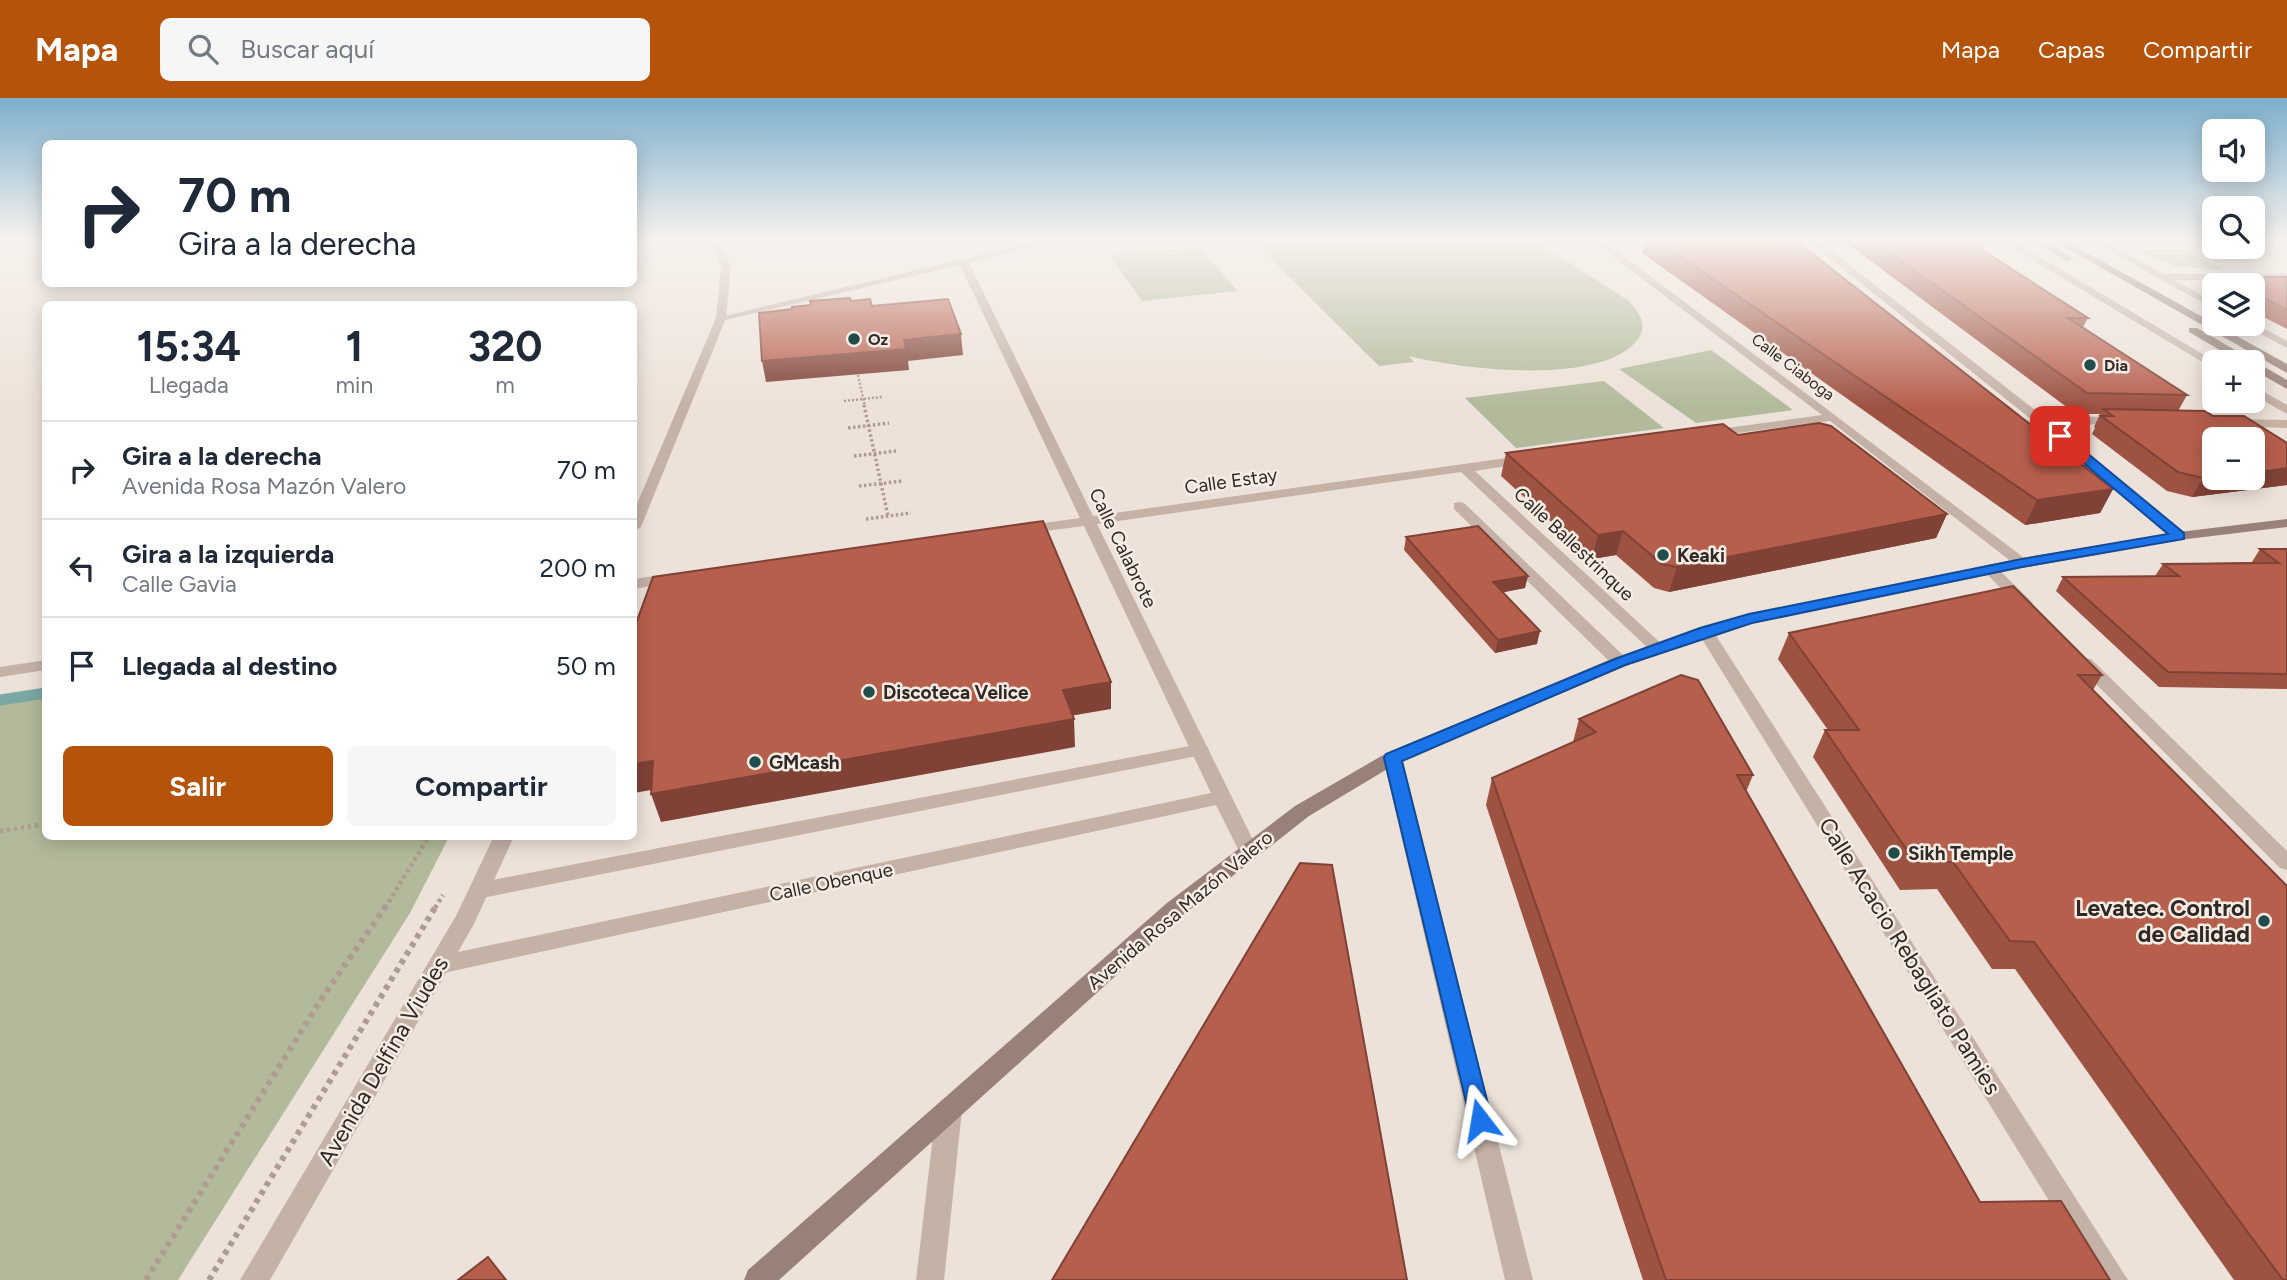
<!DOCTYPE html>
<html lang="es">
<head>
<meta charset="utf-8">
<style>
  :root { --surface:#fff; --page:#f6f6f7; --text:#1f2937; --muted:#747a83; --line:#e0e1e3; --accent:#b45309 }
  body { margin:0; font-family:Figtree,sans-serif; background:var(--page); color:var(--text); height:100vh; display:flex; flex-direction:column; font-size:26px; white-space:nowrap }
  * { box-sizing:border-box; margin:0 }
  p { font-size:23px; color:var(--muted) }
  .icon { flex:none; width:38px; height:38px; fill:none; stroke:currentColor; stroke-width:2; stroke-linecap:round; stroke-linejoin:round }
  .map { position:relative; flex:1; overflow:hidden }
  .panel { position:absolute; left:42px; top:203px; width:595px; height:539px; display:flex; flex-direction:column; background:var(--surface); border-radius:10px; box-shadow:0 4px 18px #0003 }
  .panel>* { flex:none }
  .guide { position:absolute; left:42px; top:42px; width:595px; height:147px; border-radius:10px; box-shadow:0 4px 18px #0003; background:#fff; color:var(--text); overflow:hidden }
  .tools { position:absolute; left:2202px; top:21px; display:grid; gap:14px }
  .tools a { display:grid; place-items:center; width:63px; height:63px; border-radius:10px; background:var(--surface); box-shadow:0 4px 18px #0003; font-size:35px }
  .pin { position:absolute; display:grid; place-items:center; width:60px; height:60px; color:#fff; margin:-30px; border-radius:14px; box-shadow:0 4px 10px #0006 }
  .me { position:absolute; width:77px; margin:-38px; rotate:346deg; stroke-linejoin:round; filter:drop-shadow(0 0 5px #0008) }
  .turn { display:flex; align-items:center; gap:24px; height:147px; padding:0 21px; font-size:32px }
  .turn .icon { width:91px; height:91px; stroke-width:2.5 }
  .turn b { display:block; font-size:49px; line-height:60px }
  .eta { display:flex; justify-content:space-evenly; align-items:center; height:119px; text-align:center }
  .eta b { font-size:42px; font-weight:700; line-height:49px }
  .cta { display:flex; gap:14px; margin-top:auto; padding:14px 21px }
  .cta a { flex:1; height:80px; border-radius:10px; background:var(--accent); color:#fff; font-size:28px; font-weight:700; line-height:80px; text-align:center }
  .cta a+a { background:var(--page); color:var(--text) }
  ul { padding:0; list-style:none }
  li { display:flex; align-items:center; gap:21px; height:98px; padding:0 21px; border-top:2px solid var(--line) }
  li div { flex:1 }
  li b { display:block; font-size:26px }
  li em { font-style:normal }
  header { display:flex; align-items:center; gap:42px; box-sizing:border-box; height:98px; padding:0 35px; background:var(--accent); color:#fff }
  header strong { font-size:33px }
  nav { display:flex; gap:38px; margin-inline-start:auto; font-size:24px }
  .search { width:490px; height:63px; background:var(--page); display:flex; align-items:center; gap:18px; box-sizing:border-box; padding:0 24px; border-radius:10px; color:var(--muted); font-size:26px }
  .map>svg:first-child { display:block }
</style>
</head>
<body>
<header>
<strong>Mapa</strong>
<div class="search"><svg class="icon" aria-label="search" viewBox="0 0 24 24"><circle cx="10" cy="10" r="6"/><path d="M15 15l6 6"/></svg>Buscar aquí</div>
<nav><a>Mapa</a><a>Capas</a><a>Compartir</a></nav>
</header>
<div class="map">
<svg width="2287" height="1182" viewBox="0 0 2287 1182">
  <rect width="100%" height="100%" fill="#ede2d9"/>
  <g fill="#b2ba9b">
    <path d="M1253,143H1536L1629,203C1639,214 1648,227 1638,241C1603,289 1459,271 1409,258L1414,264L1379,268Z"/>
    <path d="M1199,149L1238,193L1142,203L1109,157Z"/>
    <path d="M2137,152H2184L2225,172L2174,168Z"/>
    <path d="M1711,252L1793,312L1696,325L1619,271Z"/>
    <path d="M1604,283L1664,330L1516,350L1465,300Z"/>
    <path d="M45,600L46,738L449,739L410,815L178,1182H0V607Z"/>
  </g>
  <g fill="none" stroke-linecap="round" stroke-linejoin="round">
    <path stroke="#7ba7a5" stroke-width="11" d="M0,602L46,595"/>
    <g stroke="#af9c91" stroke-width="2.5" stroke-dasharray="2 2" stroke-linecap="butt">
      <path d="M858,277L865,309"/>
      <path d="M844,303L882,299"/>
    </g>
    <g stroke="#af9c91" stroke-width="3.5" stroke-dasharray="2.5 2.5" stroke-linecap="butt">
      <path d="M864,307L888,418"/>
      <path d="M848,330L889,325"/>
      <path d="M854,358L896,353"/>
      <path d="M859,388L903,383"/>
      <path d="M866,421L911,415"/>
    </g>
    <g stroke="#af9c91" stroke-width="4.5" stroke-dasharray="3.5 3.5" stroke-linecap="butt">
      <path d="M0,733L46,726"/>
      <path d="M385,810L429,738"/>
      <path d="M435,810L443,797"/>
    </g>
    <g stroke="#af9c91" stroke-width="6" stroke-dasharray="5 5" stroke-linecap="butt">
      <path d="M146,1182L322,900L386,808"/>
      <path d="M209,1182L436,808"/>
    </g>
    <g fill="#c4b2a7" fill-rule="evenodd">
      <path d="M2001,143H2013L2216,264H2214V271Z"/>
      <path d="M2091,143H2103L2164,176H2287V182H2174L2214,204V211Z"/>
      <path d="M2252,224L2287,243V250L2242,226Z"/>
      <path d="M2252,287L2287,307V316L2252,296Z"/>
      <path d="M2040,318L2120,319L2126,323L2120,327L2036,325L2034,322Z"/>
      <path d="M2232,321L2287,322V330L2228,328V322Z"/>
      <path d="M1459,404L1464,405L1626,560L1629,564L1626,568H1614L1454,411V405Z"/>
      <path d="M46,562V572L0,579V569Z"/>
      <path d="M1200,646L1207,648L1209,652L1207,656L482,800L475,798L471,792L475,786L482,784Z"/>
    </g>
    <g fill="#c4b2a7" fill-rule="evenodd">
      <path d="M1039,143H1056L969,165L1093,418L1528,357L1533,358V364L1475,373L1666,550L1664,554H1652L1461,374L1097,426L1258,752L1255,757L1248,759L1241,757L1216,707L439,876L431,873L428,867L431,861L439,858L1211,695L1084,428L1022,436L1015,432L1022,428L1080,420L960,167L721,223L716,220Z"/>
      <path d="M1603,143H1670L1666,147H1609L2027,462L2030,465L2027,468H2017L1830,323L1707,339V333L1712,332L1822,317L1600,149L1598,147Z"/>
      <path d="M1808,143H1819L2044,319L2184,435L2186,438L2184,441H2174L2036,325Z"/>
      <path d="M1990,466L1995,468L2031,503L2033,506L2031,509H2019L1985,474L1982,471L1985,468Z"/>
      <path d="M675,475L680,477L683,480L680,483L634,491V481Z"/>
      <path d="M1705,528L1713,533L2128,1182H2098L1697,533Z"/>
      <path d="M2085,560L2091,561L2287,753V772L2280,770L2079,569L2076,565L2079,561Z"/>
      <path d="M1392,654L1399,656L1401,660L1533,1182H1505L1383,660L1385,656Z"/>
      <path d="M949,1001L958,1004L962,1012L944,1182H916L936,1012L940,1004Z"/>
    </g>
    <g fill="#c4b2a7" fill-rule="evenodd">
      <path d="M710,143H720L731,169L726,220L641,429L634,433V413L716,220L721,169Z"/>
      <path d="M494,738H514L474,826L270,1182H240L456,818Z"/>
    </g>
    <g fill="#978178" fill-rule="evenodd">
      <path d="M2034,143H2046L2074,161L2066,163Z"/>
      <path d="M2054,143H2066L2287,266V275Z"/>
      <path d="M2189,230H2197L2287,282V291L2252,271V264H2240L2189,234Z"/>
      <path d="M2287,421V429L2179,442L2022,470L1753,525L1626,568L1399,664L1309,718L1183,817L779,1182H744L748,1172L1167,805L1295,708L1385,656L1614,560L1743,518L2022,460L2179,434Z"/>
    </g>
  </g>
  <g fill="#9d5242">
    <path d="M1645,143H1796L2113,391L2100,415L2025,427L1642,155Z"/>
    <path d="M1844,143H1987L1984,150H1979L2088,220L2083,229L2187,297L2178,313L2213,318L2287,345V387L2192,399L2167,393L2092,336L2095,330L2094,329L2100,316H2076Z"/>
    <path d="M2223,179H2287V231L2252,213V187H2219Z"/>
    <path d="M1738,337L1947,416L1936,440L1669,494L1654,490L1616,457L1592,461L1501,378L1506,355Z"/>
    <path d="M1406,439L1525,490L1502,494L1537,546L1495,555L1404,452Z"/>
    <path d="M2260,451H2287V591L2159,589L2056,493L2063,479L2155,478L2163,466L2252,464Z"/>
    <path d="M1789,535L2102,577L2093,592L2287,1182H2234L2015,871H1992L1937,791L1900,792L1813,659L1825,632H1828L1778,561Z"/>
    <path d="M1579,621L1753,677L1746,694L1980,1104L2110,1182H1643L1486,707L1492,680L1573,644Z"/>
  </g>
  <g fill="#804236">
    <path d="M961,236L963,257L908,263L909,272L766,284L762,263L904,242Z"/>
    <path d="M2287,370V387L2192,399L2203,380L2214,379L2252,380V375Z"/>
    <path d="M2113,391L2100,415L2025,427L2037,402Z"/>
    <path d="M1947,416L1936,440L1669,494L1677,469Z"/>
    <path d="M1623,433L1616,457L1592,461L1598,437Z"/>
    <path d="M1528,478L1525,490L1490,497L1493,484Z"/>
    <path d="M1540,533L1537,546L1495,555L1498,542Z"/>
    <path d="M1111,584V611L1064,619L1063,592Z"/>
    <path d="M1074,621L1075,649L661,724L651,696Z"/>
    <path d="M653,663L662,690L634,695V666Z"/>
  </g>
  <g fill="#b75f4d" stroke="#804236" stroke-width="2">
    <path d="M1657,143H1796L2113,391L2037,402Z"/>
    <path d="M1873,143H1968L2088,220H2068L2187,297L2087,295Z"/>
    <path d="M2223,179H2287V212L2252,194V187H2240Z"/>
    <path d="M850,200L851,203L870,201L872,208L948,201L961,236L904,242L906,251L762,263L759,215L792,211V209L811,207L810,203Z"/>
    <path d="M2103,311L2205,313L2213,318H2244L2287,345V370L2252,375V341H2214V379L2203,380L2178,374L2101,318H2113Z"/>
    <path d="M1819,325L1831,328L1947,416L1677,469L1662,466L1623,433L1598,437L1506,355L1723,326L1738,337Z"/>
    <path d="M1043,423L1111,584L1063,592L1074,621L651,696L653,663L634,666V531L653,479Z"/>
    <path d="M1478,428L1528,478L1493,484L1540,533L1498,542L1406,439Z"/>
    <path d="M2260,451H2287V576L2168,574L2063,479L2179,478L2163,466L2279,465Z"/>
    <path d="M2013,488L2102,577H2078L2287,788V1182H2283L2034,844L2010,843L1953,764H1915L1825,632H1859L1789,535Z"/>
    <path d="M1681,577L1698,582L1753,677H1737L1980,1104L2061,1103L2110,1182H1666L1492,680L1596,634L1579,621Z"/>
    <path d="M1300,765L1332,767L1407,1182H1052Z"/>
    <path d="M488,1159L506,1182H458Z"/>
  </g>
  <linearGradient id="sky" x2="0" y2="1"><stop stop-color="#7cafcd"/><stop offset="0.46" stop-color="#f7f2ee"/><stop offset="1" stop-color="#f7f2ee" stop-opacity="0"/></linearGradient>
  <rect width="2287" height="309" fill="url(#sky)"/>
  <path fill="#1a73e8" stroke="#114b97" stroke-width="2" d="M2055,336H2064L2184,435V441L2022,469L1752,525L1625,567L1402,663L1492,1022L1488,1029L1480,1032L1472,1029L1384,660L1386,656L1615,561L1700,530L1749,516L2022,461L2168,436L2055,341Z"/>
  <g fill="#214d4d" stroke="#f6ece4" stroke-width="2.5">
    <circle cx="854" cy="241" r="7"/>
    <circle cx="2090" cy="267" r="7"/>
    <circle cx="1663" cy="457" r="7"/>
    <circle cx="869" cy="594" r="7"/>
    <circle cx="755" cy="664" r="7"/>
    <circle cx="1894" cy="755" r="7"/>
    <circle cx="2264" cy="823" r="7"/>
  </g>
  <g text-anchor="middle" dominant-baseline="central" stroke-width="5" stroke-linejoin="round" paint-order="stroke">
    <g font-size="16" font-weight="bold" fill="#312926" stroke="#f6ece4" text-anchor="start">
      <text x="868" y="241">Oz</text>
      <text x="2104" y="267">Dia</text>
    </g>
    <g font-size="16" fill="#312926" stroke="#f6ece4">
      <text transform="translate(1793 269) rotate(37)">Calle Ciaboga</text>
    </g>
    <g font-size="19" fill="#312926" stroke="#f6ece4">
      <text transform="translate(1231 383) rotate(-8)">Calle Estay</text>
      <text transform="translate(1574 446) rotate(43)">Calle Ballestrinque</text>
      <text transform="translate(1123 450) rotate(64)">Calle Calabrote</text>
      <text transform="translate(831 784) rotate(-12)">Calle Obenque</text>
      <text transform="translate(1180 812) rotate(-40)">Avenida Rosa Mazón Valero</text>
    </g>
    <g font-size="19" font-weight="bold" fill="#312926" stroke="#f6ece4" text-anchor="start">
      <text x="1677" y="457">Keaki</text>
      <text x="883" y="594">Discoteca Velice</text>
      <text x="769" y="664">GMcash</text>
      <text x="1908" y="755">Sikh Temple</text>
    </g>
    <g font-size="23" font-weight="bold" fill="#312926" stroke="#f6ece4" text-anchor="end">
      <text x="2250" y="810">Levatec. Control<tspan x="2250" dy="26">de Calidad</tspan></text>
    </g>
    <g font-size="23" fill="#312926" stroke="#f6ece4">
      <text transform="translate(1910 858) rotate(58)">Calle Acacio Rebagliato Pamies</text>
      <text transform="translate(383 963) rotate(-60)">Avenida Delfina Viudes</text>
    </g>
  </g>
</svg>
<div class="tools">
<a><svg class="icon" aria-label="sound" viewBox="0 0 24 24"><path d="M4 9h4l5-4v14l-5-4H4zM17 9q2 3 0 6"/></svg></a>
<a><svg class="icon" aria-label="search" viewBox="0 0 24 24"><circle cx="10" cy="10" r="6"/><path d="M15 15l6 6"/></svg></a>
<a><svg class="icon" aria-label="layers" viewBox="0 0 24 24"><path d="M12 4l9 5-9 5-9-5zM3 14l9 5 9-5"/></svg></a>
<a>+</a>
<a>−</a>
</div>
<div class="pin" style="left:2060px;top:338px;background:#d93025"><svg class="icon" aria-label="arrive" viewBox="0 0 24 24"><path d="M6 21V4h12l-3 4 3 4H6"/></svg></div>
<svg class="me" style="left:1480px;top:1022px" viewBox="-20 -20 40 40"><path d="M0-17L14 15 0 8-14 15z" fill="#1a73e8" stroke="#fff" stroke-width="4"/></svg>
<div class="guide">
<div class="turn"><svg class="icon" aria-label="right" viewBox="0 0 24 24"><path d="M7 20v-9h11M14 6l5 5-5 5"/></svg><div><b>70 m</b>Gira a la derecha</div></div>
</div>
<section class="panel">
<div class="eta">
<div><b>15:34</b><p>Llegada</p></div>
<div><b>1</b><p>min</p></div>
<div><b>320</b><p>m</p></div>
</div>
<ul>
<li><svg class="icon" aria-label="right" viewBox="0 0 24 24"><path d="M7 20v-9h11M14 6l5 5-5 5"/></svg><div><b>Gira a la derecha</b><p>Avenida Rosa Mazón Valero</p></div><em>70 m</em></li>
<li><svg class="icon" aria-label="left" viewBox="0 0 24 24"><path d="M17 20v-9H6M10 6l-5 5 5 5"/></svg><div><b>Gira a la izquierda</b><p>Calle Gavia</p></div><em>200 m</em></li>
<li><svg class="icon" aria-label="arrive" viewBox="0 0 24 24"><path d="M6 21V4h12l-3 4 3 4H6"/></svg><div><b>Llegada al destino</b></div><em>50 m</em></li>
</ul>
<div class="cta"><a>Salir</a><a>Compartir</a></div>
</section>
</div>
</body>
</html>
